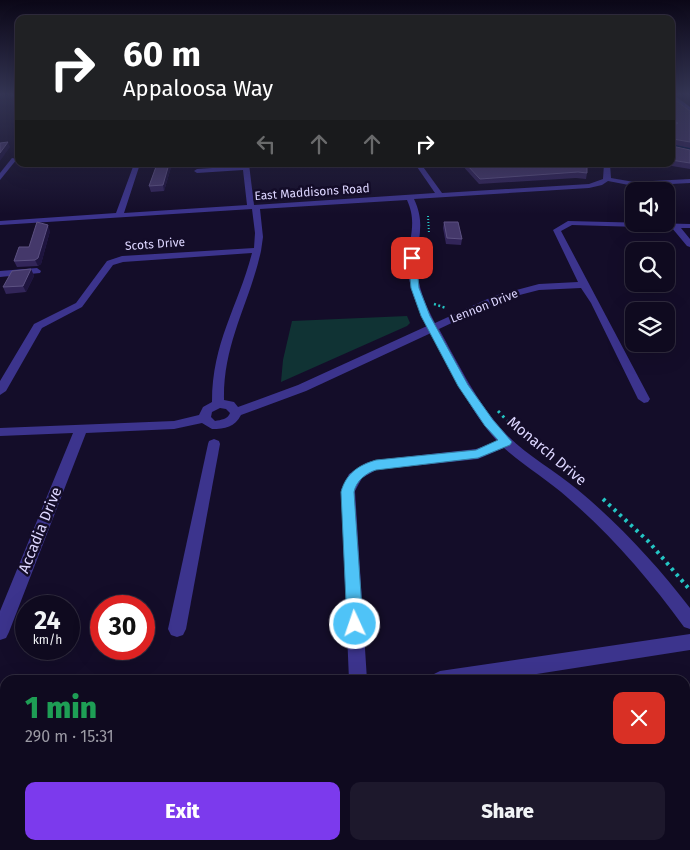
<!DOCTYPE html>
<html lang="en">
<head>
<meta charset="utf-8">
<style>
  :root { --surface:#0f0a1f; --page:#1d182c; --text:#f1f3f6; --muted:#9b9aa4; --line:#2f2b3d; --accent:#7c3aed }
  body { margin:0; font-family:"Fira Sans",sans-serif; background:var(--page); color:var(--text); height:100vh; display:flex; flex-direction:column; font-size:19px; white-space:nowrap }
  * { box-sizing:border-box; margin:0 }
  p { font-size:16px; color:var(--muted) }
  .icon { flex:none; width:28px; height:28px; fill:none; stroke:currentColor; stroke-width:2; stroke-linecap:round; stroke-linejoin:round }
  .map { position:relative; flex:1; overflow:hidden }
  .sheet { position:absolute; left:0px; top:675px; width:690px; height:175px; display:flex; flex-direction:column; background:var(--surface); border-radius:15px 15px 0 0; box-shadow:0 5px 20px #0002,0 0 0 1px var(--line) }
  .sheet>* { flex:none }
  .top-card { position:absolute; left:15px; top:15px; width:660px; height:152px; border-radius:10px; box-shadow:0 5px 20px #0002,0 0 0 1px var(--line); background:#202124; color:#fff; overflow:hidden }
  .buttons { position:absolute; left:625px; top:182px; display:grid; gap:10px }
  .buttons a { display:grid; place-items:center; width:50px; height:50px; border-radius:10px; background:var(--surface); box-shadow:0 5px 20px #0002,0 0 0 1px var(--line); font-size:25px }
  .speed { position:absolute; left:15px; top:595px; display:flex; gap:10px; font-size:25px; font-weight:700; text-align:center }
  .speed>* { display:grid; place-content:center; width:65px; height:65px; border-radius:50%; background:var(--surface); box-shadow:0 5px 20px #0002,0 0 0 1px var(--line); line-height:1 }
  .speed small { font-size:12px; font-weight:400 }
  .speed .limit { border:8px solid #d22; background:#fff; color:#111 }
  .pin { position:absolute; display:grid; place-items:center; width:42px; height:42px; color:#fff; margin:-21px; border-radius:10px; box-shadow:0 2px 8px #0006 }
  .me { position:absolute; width:55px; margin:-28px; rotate:357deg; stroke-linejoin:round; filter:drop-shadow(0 0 4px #0008) }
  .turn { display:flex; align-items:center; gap:18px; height:105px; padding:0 25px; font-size:22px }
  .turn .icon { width:65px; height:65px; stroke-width:2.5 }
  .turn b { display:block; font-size:35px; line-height:42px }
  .lanes { display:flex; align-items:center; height:48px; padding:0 25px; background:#0003; justify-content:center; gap:25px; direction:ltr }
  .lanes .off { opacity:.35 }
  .round { display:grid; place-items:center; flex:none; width:52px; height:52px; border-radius:10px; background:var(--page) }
  .summary { display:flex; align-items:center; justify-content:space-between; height:85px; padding:0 25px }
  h1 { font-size:30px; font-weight:800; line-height:38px; color:#1e9e55 }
  .cta { display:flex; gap:10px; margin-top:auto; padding:10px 25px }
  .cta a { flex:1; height:58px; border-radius:10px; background:var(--accent); color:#fff; font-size:20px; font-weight:800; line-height:58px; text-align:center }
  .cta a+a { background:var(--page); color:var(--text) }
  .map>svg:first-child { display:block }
</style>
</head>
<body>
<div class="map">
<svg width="690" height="850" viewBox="0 0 690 850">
  <rect width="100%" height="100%" fill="#140d29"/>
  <path fill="#103334" d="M407,316L410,323L407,326L281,382L283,360L292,321Z"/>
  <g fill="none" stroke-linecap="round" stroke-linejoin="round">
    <path stroke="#051b4a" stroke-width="2.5" d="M671,144L690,148"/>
    <path stroke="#24c5c4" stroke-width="2" stroke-dasharray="1 2" stroke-linecap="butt" d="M428,216L429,234"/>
    <path stroke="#24c5c4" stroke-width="2.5" stroke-dasharray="2 2.5" stroke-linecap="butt" d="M434,304L446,308"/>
    <path stroke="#24c5c4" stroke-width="3" stroke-dasharray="2.5 4" stroke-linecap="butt" d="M498,411L513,427L547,456"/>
    <path stroke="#24c5c4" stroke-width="4" stroke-dasharray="3 4.5" stroke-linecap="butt" d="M603,499L649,542L690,590"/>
    <g fill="#3c348d" fill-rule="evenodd">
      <path d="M11,95H19V97L11,96Z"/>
      <path d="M671,95H674L690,107V112L671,98Z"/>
      <path d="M12,158L17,159L0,180V173Z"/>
      <path d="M134,164H140L124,213L247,205L243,170L197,173L194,171L197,169L243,166V164H249L254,205L435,193L415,164H421L442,193L589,184L603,179L604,164H610L611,178L634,182L690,179V183L634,186L608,181L602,185L589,188L414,199C426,224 417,239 417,264C417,285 425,304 435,323L494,296L539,284L578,282L553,230L568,221L690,224V228H681L690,239V247L687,246L672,228L572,225L561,231L650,399L648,402L644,403L638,399L591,303L581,288L539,290L500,300L439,329C459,365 477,403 506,434C527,456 554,470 578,490C619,524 657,565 690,608V629L684,627C650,580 612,536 568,498C548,480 524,466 504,448L478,459L376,470L362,478L355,491L367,680H349L341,491L349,474L366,463L376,460L476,449L497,441C468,408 451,370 431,333L306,391L241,415C235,427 225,429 212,429L202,423L174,429L86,433L9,632L6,638L0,640V611L73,433L0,436V428L174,421L199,415L203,407L212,402C212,342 238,307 252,253L123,262L113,265L82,307L42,328L6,391L0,395V381L34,324L76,303L107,261L122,256L254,248L255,233L252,209L0,225V221L116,213ZM407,200C418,224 408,239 408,264C408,287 417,307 427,326L298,385L238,407L234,402L224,400C223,343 249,305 261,251L263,237L260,209ZM220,408L226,409L230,413C228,419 221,420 215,421L211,417L212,412Z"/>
      <path d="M37,268L41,271L40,273L0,277V271Z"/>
      <path d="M214,439L219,441L220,444L186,629L183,635L177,637L171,635L168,629L208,444L209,441Z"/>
      <path d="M690,634V650L499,680H431L434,674L440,671Z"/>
      <rect x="0" y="763" width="5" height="20"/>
    </g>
  </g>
  <g fill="#322559">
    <path d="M671,97L690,111V148L671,144L672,146L690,150V169L660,164H671Z"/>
    <path d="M172,164L164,191L151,192L149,186Z"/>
    <path d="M461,164H587V173L586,179L576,178L479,184Z"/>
    <path d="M630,164H654L653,168L629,167Z"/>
    <path d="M444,222L462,239L461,245L446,244L443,228Z"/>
    <path d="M50,231L41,264L38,266L17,267L14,261L29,247Z"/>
    <path d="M31,269L34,276L26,292L6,294L3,287Z"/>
  </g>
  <g fill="#1e143e">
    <path d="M8,142L10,147L0,161V153Z"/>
    <path d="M169,164H172L164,191L163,185Z"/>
    <path d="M48,225L50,231L41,264L38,266L35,260Z"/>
    <path d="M31,269L34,276L26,292L23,286Z"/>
  </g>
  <g fill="#44386a" stroke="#5c5182">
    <path d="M671,97L690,111V142L673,139L671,141V127L678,123L671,122Z"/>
    <path d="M8,142L0,153V143Z"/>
    <path d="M671,142L672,146L690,150V163L671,160Z"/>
    <path d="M157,164H169L163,185L149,186Z"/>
    <path d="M466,164H587V173L578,172L480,179Z"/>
    <path d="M37,222L48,225L38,258L35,260L14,261L19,247H29Z"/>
    <path d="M444,222H458L462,239L447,238Z"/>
    <path d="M31,269L23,286L3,287L12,271Z"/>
  </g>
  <linearGradient id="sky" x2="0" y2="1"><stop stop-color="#0b0717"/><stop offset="0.44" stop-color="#343554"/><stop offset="1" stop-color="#343554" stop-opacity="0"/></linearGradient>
  <rect width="690" height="214" fill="url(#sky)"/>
  <path fill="#4fc3f7" stroke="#337fa1" d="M412,255L416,258L419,288L430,316L468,385L493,420L512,442L510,445L478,458L376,470C366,473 356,481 354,492L363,624L361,629L355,631L350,629L347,624L341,492C346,473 359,465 376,460L476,450L498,440L485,426L458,386L421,316L411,288L408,258Z"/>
  <g text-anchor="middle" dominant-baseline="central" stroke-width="5" stroke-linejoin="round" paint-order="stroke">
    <g font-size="12" fill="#ddd6ff" stroke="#140d29">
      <text transform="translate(312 192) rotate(-4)">East Maddisons Road</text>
      <text transform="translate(155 244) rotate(-4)">Scots Drive</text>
      <text transform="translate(484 306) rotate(-22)">Lennon Drive</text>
    </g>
    <g font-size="15" fill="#ddd6ff" stroke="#140d29">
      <text transform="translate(547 451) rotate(40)">Monarch Drive</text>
      <text transform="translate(40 530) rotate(-68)">Accadia Drive</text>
    </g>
  </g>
</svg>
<div class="buttons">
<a><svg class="icon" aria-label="sound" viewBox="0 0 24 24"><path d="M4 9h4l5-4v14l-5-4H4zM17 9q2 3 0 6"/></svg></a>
<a><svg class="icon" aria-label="search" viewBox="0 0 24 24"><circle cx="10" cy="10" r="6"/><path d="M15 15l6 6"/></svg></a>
<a><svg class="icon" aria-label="layers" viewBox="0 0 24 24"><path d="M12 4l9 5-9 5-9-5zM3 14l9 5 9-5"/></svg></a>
</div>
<div class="speed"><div>24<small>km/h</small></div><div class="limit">30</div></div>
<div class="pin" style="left:412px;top:258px;background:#d93025"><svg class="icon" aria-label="arrive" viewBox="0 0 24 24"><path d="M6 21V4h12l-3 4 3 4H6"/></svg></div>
<svg class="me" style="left:355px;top:624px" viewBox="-20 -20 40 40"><circle r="17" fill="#4fc3f7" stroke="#fff" stroke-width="3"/><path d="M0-11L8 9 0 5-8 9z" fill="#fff"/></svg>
<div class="top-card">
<div class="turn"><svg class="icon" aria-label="right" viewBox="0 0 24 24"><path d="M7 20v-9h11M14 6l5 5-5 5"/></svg><div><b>60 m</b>Appaloosa Way</div></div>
<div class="lanes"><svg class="icon off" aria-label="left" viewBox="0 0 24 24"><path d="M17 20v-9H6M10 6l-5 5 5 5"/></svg><svg class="icon off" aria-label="ahead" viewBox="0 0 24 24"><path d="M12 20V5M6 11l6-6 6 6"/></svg><svg class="icon off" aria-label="ahead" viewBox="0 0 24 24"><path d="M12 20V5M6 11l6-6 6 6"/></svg><svg class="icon" aria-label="right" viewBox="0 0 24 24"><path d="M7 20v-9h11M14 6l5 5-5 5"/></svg></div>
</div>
<section class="sheet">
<div class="summary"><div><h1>1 min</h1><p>290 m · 15:31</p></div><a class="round" style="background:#d93025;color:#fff"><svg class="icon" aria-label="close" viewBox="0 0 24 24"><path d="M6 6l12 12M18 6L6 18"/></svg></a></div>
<div class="cta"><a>Exit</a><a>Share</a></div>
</section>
</div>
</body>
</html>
